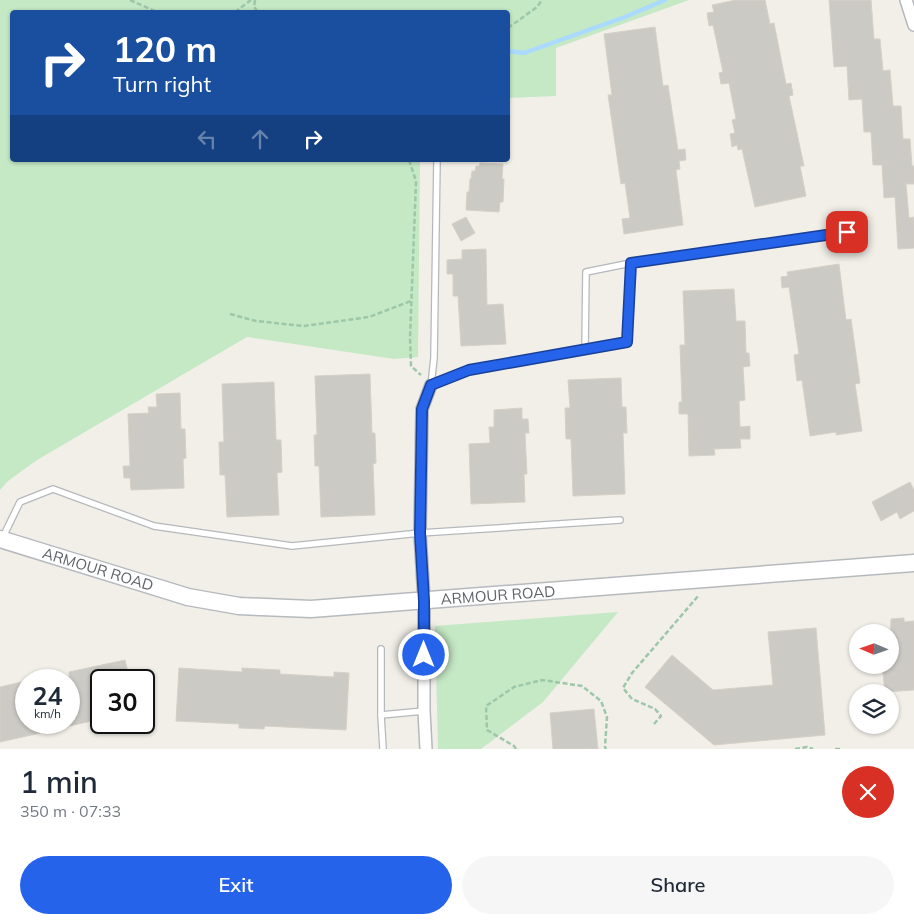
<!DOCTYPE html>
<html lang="en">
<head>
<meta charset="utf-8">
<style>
  :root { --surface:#fff; --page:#f6f6f7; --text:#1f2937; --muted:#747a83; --accent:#2563eb }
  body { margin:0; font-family:Mulish,sans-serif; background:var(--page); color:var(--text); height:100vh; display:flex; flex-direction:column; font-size:19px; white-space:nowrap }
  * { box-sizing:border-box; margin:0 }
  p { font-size:16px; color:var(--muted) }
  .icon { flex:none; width:28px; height:28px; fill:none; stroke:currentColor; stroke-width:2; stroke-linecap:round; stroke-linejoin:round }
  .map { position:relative; height:749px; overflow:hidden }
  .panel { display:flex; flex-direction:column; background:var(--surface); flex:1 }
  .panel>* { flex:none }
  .top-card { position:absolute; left:10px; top:10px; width:500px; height:152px; border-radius:5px; box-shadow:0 1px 4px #0004; background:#1a4fa0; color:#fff; overflow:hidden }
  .needle { width:32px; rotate:272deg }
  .buttons { position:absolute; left:849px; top:624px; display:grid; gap:10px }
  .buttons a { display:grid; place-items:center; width:50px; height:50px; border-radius:50%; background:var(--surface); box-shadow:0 1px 4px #0004; font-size:25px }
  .speed { position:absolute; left:15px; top:669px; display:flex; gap:10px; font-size:25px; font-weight:700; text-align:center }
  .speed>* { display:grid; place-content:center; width:65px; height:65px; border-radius:50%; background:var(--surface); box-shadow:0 1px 4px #0004; line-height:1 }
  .speed small { font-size:12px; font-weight:400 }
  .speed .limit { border:2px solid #111; border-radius:8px; background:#fff; color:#111 }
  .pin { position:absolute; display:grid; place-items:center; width:42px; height:42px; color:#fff; margin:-21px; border-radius:10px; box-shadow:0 2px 8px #0006 }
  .me { position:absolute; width:55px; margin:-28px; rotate:0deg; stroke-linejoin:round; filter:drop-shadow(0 0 4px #0008) }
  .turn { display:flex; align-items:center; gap:18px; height:105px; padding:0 20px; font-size:22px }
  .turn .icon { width:65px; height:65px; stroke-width:2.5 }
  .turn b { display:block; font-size:35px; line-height:42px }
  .lanes { display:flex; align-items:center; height:48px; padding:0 20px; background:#0003; justify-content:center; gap:25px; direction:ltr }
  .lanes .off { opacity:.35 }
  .round { display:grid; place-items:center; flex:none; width:52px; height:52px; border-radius:26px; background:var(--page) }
  .overview { display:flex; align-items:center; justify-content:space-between; height:85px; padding:0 20px }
  h1 { font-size:30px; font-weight:600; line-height:38px }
  .cta { display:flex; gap:10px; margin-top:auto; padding:10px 20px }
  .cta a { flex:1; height:58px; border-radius:30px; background:var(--accent); color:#fff; font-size:20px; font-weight:600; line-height:58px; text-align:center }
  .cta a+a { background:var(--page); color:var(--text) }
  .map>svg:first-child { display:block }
</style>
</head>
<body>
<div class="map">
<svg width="914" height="749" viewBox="0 0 914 749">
  <rect width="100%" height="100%" fill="#f1efe8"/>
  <g fill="#c5e8c5">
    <path d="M0,0H689L556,48V96L508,98V12H12V160H420L418,357L394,359L247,337L37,460L8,481L0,490Z"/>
    <path d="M618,612L543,702L481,749H438L435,626Z"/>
  </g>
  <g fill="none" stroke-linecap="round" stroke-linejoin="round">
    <path stroke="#aadaff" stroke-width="4.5" d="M508,51L524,53L625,17L665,0"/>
  </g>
  <g fill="#cccac5" stroke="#d6d1c6">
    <path d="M736,0H765L770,24L774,23L786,84L791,83L793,95L789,96L804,166H800L806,196L755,207L742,149L738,150L737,145L732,147L730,134L735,133L732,120L736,119L729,83L721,84L719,73L723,72L713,25L709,26L707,13L714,12L712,5Z"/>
    <path d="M829,0H871L874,39H880L883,71L890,70L893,106H901L903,139H910L912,166H914V184H906L909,218L914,217V248L898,249L895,197L884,198L882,165H873L871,132H864L862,99L849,100L847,66L834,67Z"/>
    <path d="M655,27L663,86L668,85L678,150L685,149L686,160L679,161L680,169L676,170L683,225L624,234L622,219L630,218L625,183L621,184L608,95H612L604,34Z"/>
    <path d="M480,163L503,164L502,179H504L503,202H500L499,212L466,210L467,192H469L470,179H471L472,171H475L476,166H479Z"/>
    <path d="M466,217L475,233L461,241L452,224Z"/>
    <path d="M486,249L487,305L503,304L506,344L461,346L458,296H453V274H447V260L462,259V250Z"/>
    <path d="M839,264L846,320L851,319L860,383L855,384L862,431L836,435V432L810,436L802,380L797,381L794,355L799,354L789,287L782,288L781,277L788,276L787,272Z"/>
    <path d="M734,289L736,321H745L746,353H749L750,366L743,367L745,400L739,401L740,427L750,426V439H740L741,448L714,449L715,455L689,456L688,414H679V402H682L680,345H685L683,291Z"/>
    <path d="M370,374L372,433H375L376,463L373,464L375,515L321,517L319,466H315L314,435H317L315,376Z"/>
    <path d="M621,378L622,407H626L627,433H623L625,494L573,496L571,439H566L565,408H570L568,380Z"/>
    <path d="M274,382L276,440H281L282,472L277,473L279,515L227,517L225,475H220L219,442H224L222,384Z"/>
    <path d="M180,393L181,429H185L186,458L183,459L184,488L131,490L130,478H124L123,466H130L128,414L149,413L148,407H157L156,394Z"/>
    <path d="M522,408V419H528L529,433H525L527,474H524L525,502L471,504L469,444L490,443L489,427H494V410Z"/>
    <path d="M910,482L914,490V511L900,519L897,512L881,521L872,502Z"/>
    <path d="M904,618V622L914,621V690L885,692L882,665H890L891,619Z"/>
    <path d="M816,628L825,735L714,745L645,687L672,655L713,690L773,685L768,632Z"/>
    <path d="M125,660L130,680H101V719L69,726V672Z"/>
    <path d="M179,668L242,672V668L280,670V674L334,677V672L349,673L346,730L265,726L264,729L239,728V724L176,721Z"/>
    <path d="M26,681V722H62L63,728L0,742V687Z"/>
    <path d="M594,709L598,749H553L550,713Z"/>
  </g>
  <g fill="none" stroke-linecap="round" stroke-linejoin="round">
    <defs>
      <g id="service">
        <path d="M437,160L434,358L431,385L469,370L627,343L631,263L847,232"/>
        <path d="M585,349L586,272L631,263"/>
        <path d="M2,539L20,502L53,489L154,526L292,546L420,533L620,520"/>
        <path d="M381,649V715L383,749"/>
        <path d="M381,715L424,711"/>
      </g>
      <g id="minor">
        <path d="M906,0L914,25"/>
        <path d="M426,749L424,711V601L420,533L422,409L431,385"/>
      </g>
      <path id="secondary" d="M0,539L188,597L239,606L311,609L914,563"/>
    </defs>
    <use href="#service" stroke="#b5b8bc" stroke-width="8"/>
    <use href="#minor" stroke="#b5b8bc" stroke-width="14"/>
    <use href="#secondary" stroke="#b6babf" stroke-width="19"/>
    <g stroke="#9cc7a9" stroke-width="2.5" stroke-dasharray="5 2.5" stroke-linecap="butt">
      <path d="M130,0L157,12"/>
      <path d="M255,0L254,7L258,12"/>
      <path d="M235,12L251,0"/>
      <path d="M508,28L537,7L542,0"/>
      <path d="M409,160L416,181L410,338L411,366L421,375"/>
      <path d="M230,314L256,321L304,326L369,317L411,301"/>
      <path d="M654,724L661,716L655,709L632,699L623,688L632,673L699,595"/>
      <path d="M516,749L514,746L487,730L486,706L514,687L542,680L582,686L601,701L607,717L605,747L606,749"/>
      <path d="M795,749L807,747L813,749"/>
      <path d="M835,749H840"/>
    </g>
    <use href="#service" stroke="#fff" stroke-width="5.5"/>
    <use href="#minor" stroke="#fff" stroke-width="11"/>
    <use href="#secondary" stroke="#fff" stroke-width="16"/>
  </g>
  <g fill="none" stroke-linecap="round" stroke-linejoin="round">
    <defs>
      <path id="route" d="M424,655V601L420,533L422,409L431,385L469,370L627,342L631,263L847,232"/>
    </defs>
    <use href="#route" stroke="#184099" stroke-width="12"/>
    <use href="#route" stroke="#2563eb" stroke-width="9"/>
  </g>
  <g text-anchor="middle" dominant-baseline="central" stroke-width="4" stroke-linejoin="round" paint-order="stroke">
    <g font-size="15" fill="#5f6368" stroke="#fff">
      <text transform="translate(98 569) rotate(17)">ARMOUR ROAD</text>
      <text transform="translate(498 595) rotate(-4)">ARMOUR ROAD</text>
    </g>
  </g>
</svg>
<div class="buttons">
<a><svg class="needle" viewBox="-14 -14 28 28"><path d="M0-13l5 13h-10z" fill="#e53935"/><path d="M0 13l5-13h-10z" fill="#747a83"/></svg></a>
<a><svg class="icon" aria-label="layers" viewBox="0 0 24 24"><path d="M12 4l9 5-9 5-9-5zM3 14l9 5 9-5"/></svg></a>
</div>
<div class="speed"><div>24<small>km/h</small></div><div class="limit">30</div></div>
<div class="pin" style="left:847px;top:232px;background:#d93025"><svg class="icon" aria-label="arrive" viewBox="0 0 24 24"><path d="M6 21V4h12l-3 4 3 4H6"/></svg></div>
<svg class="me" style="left:424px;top:655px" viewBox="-20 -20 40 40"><circle r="17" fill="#2563eb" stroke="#fff" stroke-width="3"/><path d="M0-11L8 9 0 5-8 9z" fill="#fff"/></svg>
<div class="top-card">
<div class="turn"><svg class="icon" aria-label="right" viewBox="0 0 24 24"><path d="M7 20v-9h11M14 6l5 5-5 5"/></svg><div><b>120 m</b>Turn right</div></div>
<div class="lanes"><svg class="icon off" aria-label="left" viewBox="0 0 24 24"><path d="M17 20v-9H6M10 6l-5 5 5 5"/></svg><svg class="icon off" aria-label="ahead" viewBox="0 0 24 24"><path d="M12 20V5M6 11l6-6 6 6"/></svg><svg class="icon" aria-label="right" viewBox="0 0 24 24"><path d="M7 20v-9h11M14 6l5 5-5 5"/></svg></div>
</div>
</div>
<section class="panel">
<div class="overview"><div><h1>1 min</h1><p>350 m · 07:33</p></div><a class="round" style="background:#d93025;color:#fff"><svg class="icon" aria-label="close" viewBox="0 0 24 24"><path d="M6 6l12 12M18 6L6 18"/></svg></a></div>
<div class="cta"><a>Exit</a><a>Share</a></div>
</section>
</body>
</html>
